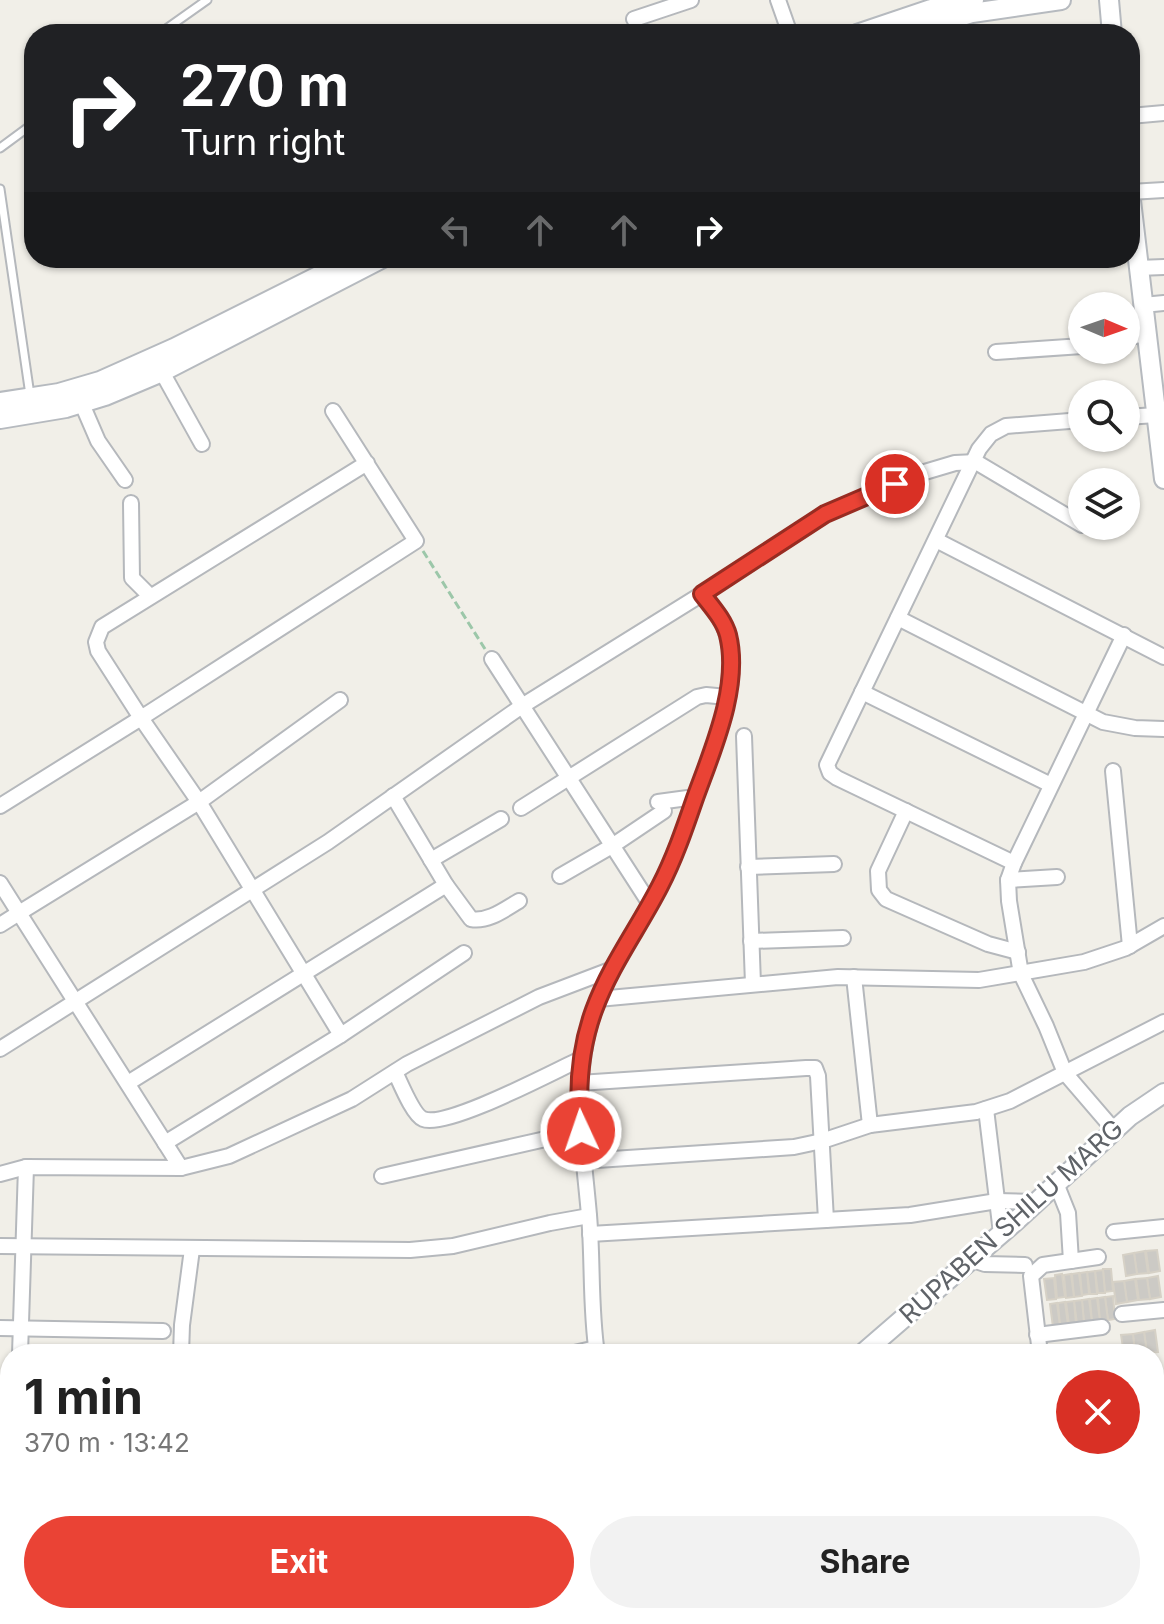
<!DOCTYPE html>
<html lang="en">
<head>
<meta charset="utf-8">
<style>
  :root { --surface:#fff; --page:#f2f2f2; --text:#222; --muted:#767676; --accent:#ea4335 }
  body { margin:0; font-family:Inter,sans-serif; background:var(--page); color:var(--text); height:100vh; display:flex; flex-direction:column; font-size:30px; white-space:nowrap }
  * { box-sizing:border-box; margin:0 }
  p { font-size:26px; color:var(--muted) }
  .icon { flex:none; width:44px; height:44px; fill:none; stroke:currentColor; stroke-width:2; stroke-linecap:round; stroke-linejoin:round }
  .map { position:relative; flex:1; overflow:hidden }
  .panel { position:absolute; left:0px; top:1344px; width:1164px; height:280px; display:flex; flex-direction:column; background:var(--surface); border-radius:32px 32px 0 0; box-shadow:0 2px 6px #0004 }
  .panel>* { flex:none }
  .top-card { position:absolute; left:24px; top:24px; width:1116px; height:244px; border-radius:32px; box-shadow:0 2px 6px #0004; background:#202124; color:#fff; overflow:hidden }
  .needle { width:52px; rotate:92deg }
  .tools { position:absolute; left:1068px; top:292px; display:grid; gap:16px }
  .tools a { display:grid; place-items:center; width:72px; height:72px; border-radius:50%; background:var(--surface); box-shadow:0 2px 6px #0004; font-size:40px }
  .pin { position:absolute; display:grid; place-items:center; width:68px; height:68px; color:#fff; margin:-34px; border:4px solid #fff; border-radius:50%; box-shadow:0 2px 8px #0007 }
  .me { position:absolute; width:88px; margin:-44px; rotate:357deg; stroke-linejoin:round; filter:drop-shadow(0 0 6px #0008) }
  .turn { display:flex; align-items:center; gap:28px; height:168px; padding:0 24px; font-size:36px }
  .turn .icon { width:104px; height:104px; stroke-width:2.5 }
  .turn b { display:block; font-size:56px; line-height:68px }
  .lanes { display:flex; align-items:center; height:76px; padding:0 24px; background:#0003; justify-content:center; gap:40px; direction:ltr }
  .lanes .off { opacity:.35 }
  .round { display:grid; place-items:center; flex:none; width:84px; height:84px; border-radius:42px; background:var(--page) }
  .headline { display:flex; align-items:center; justify-content:space-between; height:136px; padding:0 24px }
  h1 { font-size:48px; font-weight:700; line-height:60px }
  .action { display:flex; gap:16px; margin-top:auto; padding:16px 24px }
  .action a { flex:1; height:92px; border-radius:48px; background:var(--accent); color:#fff; font-size:32px; font-weight:700; line-height:92px; text-align:center }
  .action a+a { background:var(--page); color:var(--text) }
  .map>svg:first-child { display:block }
</style>
</head>
<body>
<div class="map">
<svg width="1164" height="1624" viewBox="0 0 1164 1624">
  <rect width="100%" height="100%" fill="#f1efe8"/>
  <g fill="#cccac5" stroke="#d6d1c6" stroke-width="2">
    <path d="M1157,1250L1160,1271L1149,1273L1146,1251Z"/>
    <path d="M1145,1251L1148,1273L1137,1274L1134,1253Z"/>
    <path d="M1134,1253L1137,1274L1126,1276L1123,1255Z"/>
    <path d="M1103,1269H1111L1113,1291L1105,1292Z"/>
    <path d="M1103,1270L1105,1293H1098L1095,1271Z"/>
    <path d="M1095,1271L1097,1294H1090L1087,1272Z"/>
    <path d="M1087,1272L1089,1294L1082,1295L1080,1273Z"/>
    <path d="M1079,1273L1082,1296L1074,1297L1072,1274Z"/>
    <path d="M1062,1274L1065,1297L1057,1298L1055,1275Z"/>
    <path d="M1071,1274L1074,1297L1066,1298L1064,1275Z"/>
    <path d="M1158,1276L1161,1297L1150,1299L1147,1278Z"/>
    <path d="M1054,1278L1056,1299L1047,1300L1044,1279Z"/>
    <path d="M1147,1278L1150,1299L1139,1300L1136,1279Z"/>
    <path d="M1135,1279L1138,1300L1127,1302L1124,1281Z"/>
    <path d="M1124,1281L1127,1302L1116,1304L1113,1282Z"/>
    <path d="M1113,1296L1115,1319L1108,1320L1105,1297Z"/>
    <path d="M1105,1297L1108,1320L1100,1321L1098,1298Z"/>
    <path d="M1097,1298L1100,1321L1092,1322L1090,1299Z"/>
    <path d="M1089,1299L1092,1322L1084,1323L1082,1300Z"/>
    <path d="M1082,1300L1084,1323L1077,1324L1074,1301Z"/>
    <path d="M1074,1301L1076,1324L1069,1325L1066,1302Z"/>
    <path d="M1065,1302L1068,1325L1060,1326L1058,1303Z"/>
    <path d="M1057,1303L1060,1326L1053,1327L1050,1304Z"/>
    <path d="M1155,1330L1158,1352L1147,1353L1144,1332Z"/>
    <path d="M1144,1332L1147,1353L1135,1354L1133,1334Z"/>
    <path d="M1133,1334L1135,1354H1124L1121,1335Z"/>
    <path d="M1161,1417L1164,1438L1156,1439L1154,1418Z"/>
    <path d="M1163,1500L1164,1522L1155,1523L1154,1502Z"/>
  </g>
  <g fill="none" stroke-linecap="round" stroke-linejoin="round">
    <defs>
      <g id="lane">
        <path d="M159,34L207,0"/>
        <path d="M0,148L34,123"/>
        <path d="M0,189L30,395"/>
      </g>
      <g id="street">
        <path d="M778,0L790,34"/>
        <path d="M634,19L691,0"/>
        <path d="M1130,116L1164,113"/>
        <path d="M1130,192L1164,190"/>
        <path d="M1138,268L1164,267"/>
        <path d="M1143,305L1164,303"/>
        <path d="M1126,338L1146,334"/>
        <path d="M996,352L1082,346"/>
        <path d="M162,372L202,444"/>
        <path d="M79,397L98,441L125,480"/>
        <path d="M333,411L416,541L141,718L98,651L96,642L102,627L367,463"/>
        <path d="M1126,417L1156,415"/>
        <path d="M131,503L132,578L150,596"/>
        <path d="M936,540L1164,657"/>
        <path d="M898,618L1103,722L1135,728L1164,729"/>
        <path d="M492,659L650,904"/>
        <path d="M862,692L1051,785"/>
        <path d="M744,736L753,984"/>
        <path d="M1113,771L1130,946"/>
        <path d="M393,796L446,885L471,919C489,922 505,909 519,901"/>
        <path d="M658,802L695,797"/>
        <path d="M0,806L141,718L199,802L341,1035"/>
        <path d="M521,808L697,697L706,695L727,697"/>
        <path d="M906,811L878,871L879,890L886,899L988,944L1018,952"/>
        <path d="M431,860L501,819"/>
        <path d="M1014,863L837,778L830,773L827,765L979,449L991,434L1006,426L1082,420"/>
        <path d="M748,867L834,864"/>
        <path d="M560,876L612,846L664,811"/>
        <path d="M1008,880L1057,877"/>
        <path d="M0,883L19,913L199,802L340,700"/>
        <path d="M0,925L19,913L181,1168"/>
        <path d="M751,941L843,938"/>
        <path d="M854,977L870,1125"/>
        <path d="M598,999L838,977L979,980L1084,962L1126,948L1164,926"/>
        <path d="M0,1049L328,842L522,706L702,594L825,514L918,474L955,463L976,462L1082,525"/>
        <path d="M395,1072C400,1082 413,1115 423,1119C447,1129 556,1070 583,1058"/>
        <path d="M128,1083L446,885"/>
        <path d="M579,1083L806,1068H815L818,1076L826,1220L590,1234"/>
        <path d="M986,1109L1001,1233"/>
        <path d="M1114,1130L1065,1073L1046,1026L1021,974L1009,901L1008,880L1014,863L1124,635"/>
        <path d="M165,1143L341,1035L464,953"/>
        <path d="M582,1161L794,1147L822,1141L870,1125L976,1112L1010,1101L1164,1022"/>
        <path d="M0,1174L26,1167L181,1168L229,1156L352,1099L407,1064L539,997L610,970"/>
        <path d="M382,1176L581,1131"/>
        <path d="M1056,1183L1068,1213L1071,1261"/>
        <path d="M826,1220L910,1215L997,1201L1036,1202"/>
        <path d="M1114,1232L1164,1227"/>
        <path d="M0,1246L410,1250L453,1246L550,1223L589,1216"/>
        <path d="M970,1259L985,1264L1025,1265"/>
        <path d="M1122,1314L1164,1310"/>
        <path d="M0,1328L163,1331"/>
        <path d="M1037,1335L1102,1327"/>
        <path d="M20,1354L26,1167"/>
        <path d="M181,1354L182,1325L192,1249"/>
        <path d="M570,1354L596,1348"/>
        <path d="M597,1354C590,1308 593,1261 589,1215C584,1156 574,1099 586,1041C598,979 634,937 661,883C675,856 684,828 695,799C712,752 741,686 727,635C723,619 712,607 702,594"/>
        <path d="M1040,1354L1031,1276L1043,1265L1098,1257"/>
        <path d="M1154,1395L1164,1394"/>
        <path d="M0,1408H10"/>
        <path d="M1154,1482L1164,1481"/>
        <path d="M0,1490H10"/>
        <path d="M1154,1568L1164,1567"/>
        <path d="M0,1571H10"/>
        <path d="M446,1614L449,1624"/>
        <path d="M633,1614V1624"/>
        <path d="M804,1614L805,1624"/>
        <path d="M898,1614L900,1624"/>
        <path d="M10,1624V1614"/>
        <path d="M385,1624L396,1614"/>
        <path d="M513,1624L605,1614"/>
      </g>
      <g id="secondary">
        <path d="M1109,0L1112,34"/>
        <path d="M857,34L931,9L974,0"/>
        <path d="M906,34L972,13L1061,0"/>
        <path d="M1130,192L1164,479"/>
        <path d="M0,402L59,393L100,381L174,348L354,258"/>
        <path d="M0,419L66,408L105,396L162,372L383,258"/>
        <path d="M862,1354L1017,1220L1130,1116L1164,1093"/>
        <path d="M230,1624L242,1614"/>
      </g>
    </defs>
    <use href="#lane" stroke="#b5b8bc" stroke-width="11"/>
    <use href="#street" stroke="#b5b8bc" stroke-width="18"/>
    <use href="#secondary" stroke="#b6babf" stroke-width="22"/>
    <path stroke="#9cc7a9" stroke-width="3" stroke-dasharray="8 4" stroke-linecap="butt" d="M423,551L485,649"/>
    <use href="#lane" stroke="#fff" stroke-width="7"/>
    <use href="#street" stroke="#fff" stroke-width="14"/>
    <use href="#secondary" stroke="#fff" stroke-width="18"/>
  </g>
  <g fill="none" stroke-linecap="round" stroke-linejoin="round">
    <defs>
      <path id="route" d="M581,1131C577,1091 580,1048 594,1010C611,964 638,929 660,886C674,859 684,830 694,801C711,753 741,688 728,635C724,620 712,607 702,594L825,514L895,484"/>
    </defs>
    <use href="#route" stroke="#982c22" stroke-width="20"/>
    <use href="#route" stroke="#ea4335" stroke-width="14"/>
  </g>
  <g text-anchor="middle" dominant-baseline="central" stroke-width="6" stroke-linejoin="round" paint-order="stroke">
    <g font-size="26" fill="#5f6368" stroke="#fff">
      <text transform="translate(1011 1221) rotate(-42)">RUPABEN SHILU MARG</text>
    </g>
  </g>
</svg>
<div class="tools">
<a><svg class="needle" viewBox="-14 -14 28 28"><path d="M0-13l5 13h-10z" fill="#e53935"/><path d="M0 13l5-13h-10z" fill="#767676"/></svg></a>
<a><svg class="icon" aria-label="search" viewBox="0 0 24 24"><circle cx="10" cy="10" r="6"/><path d="M15 15l6 6"/></svg></a>
<a><svg class="icon" aria-label="layers" viewBox="0 0 24 24"><path d="M12 4l9 5-9 5-9-5zM3 14l9 5 9-5"/></svg></a>
</div>
<div class="pin" style="left:895px;top:484px;background:#d93025"><svg class="icon" aria-label="arrive" viewBox="0 0 24 24"><path d="M6 21V4h12l-3 4 3 4H6"/></svg></div>
<svg class="me" style="left:581px;top:1131px" viewBox="-20 -20 40 40"><circle r="17" fill="#ea4335" stroke="#fff" stroke-width="3"/><path d="M0-11L8 9 0 5-8 9z" fill="#fff"/></svg>
<div class="top-card">
<div class="turn"><svg class="icon" aria-label="right" viewBox="0 0 24 24"><path d="M7 20v-9h11M14 6l5 5-5 5"/></svg><div><b>270 m</b>Turn right</div></div>
<div class="lanes"><svg class="icon off" aria-label="left" viewBox="0 0 24 24"><path d="M17 20v-9H6M10 6l-5 5 5 5"/></svg><svg class="icon off" aria-label="ahead" viewBox="0 0 24 24"><path d="M12 20V5M6 11l6-6 6 6"/></svg><svg class="icon off" aria-label="ahead" viewBox="0 0 24 24"><path d="M12 20V5M6 11l6-6 6 6"/></svg><svg class="icon" aria-label="right" viewBox="0 0 24 24"><path d="M7 20v-9h11M14 6l5 5-5 5"/></svg></div>
</div>
<section class="panel">
<div class="headline"><div><h1>1 min</h1><p>370 m · 13:42</p></div><a class="round" style="background:#d93025;color:#fff"><svg class="icon" aria-label="close" viewBox="0 0 24 24"><path d="M6 6l12 12M18 6L6 18"/></svg></a></div>
<div class="action"><a>Exit</a><a>Share</a></div>
</section>
</div>
</body>
</html>
